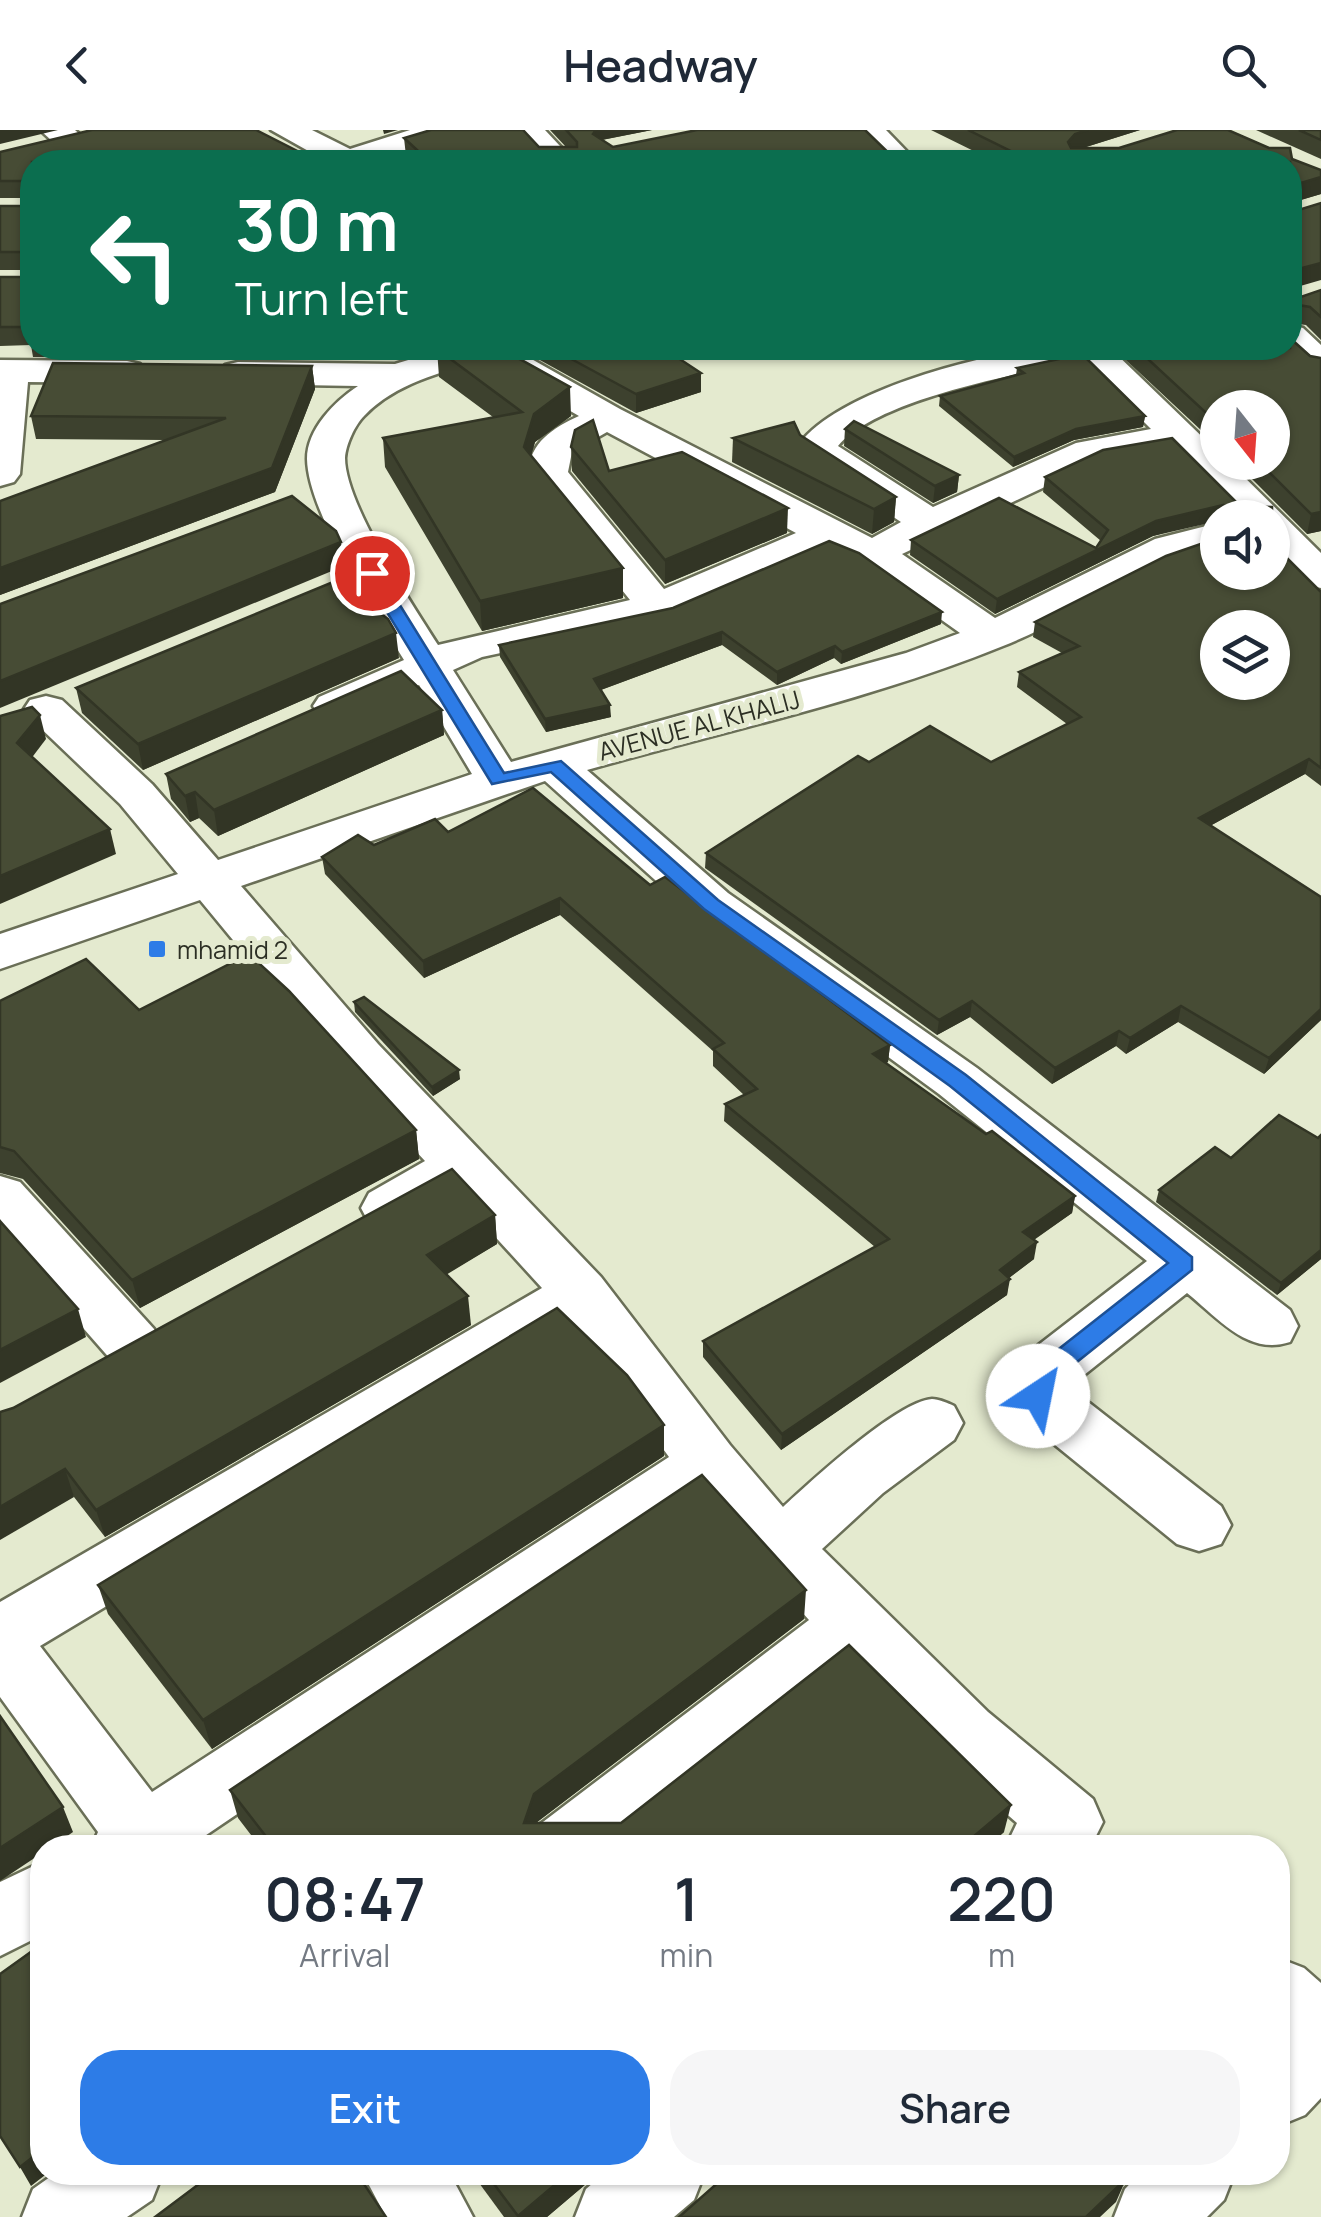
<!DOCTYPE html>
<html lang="en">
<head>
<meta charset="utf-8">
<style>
  :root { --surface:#fff; --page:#f6f6f7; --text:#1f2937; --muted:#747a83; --accent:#2d7ce7 }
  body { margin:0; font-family:Manrope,sans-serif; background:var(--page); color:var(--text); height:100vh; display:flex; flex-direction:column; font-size:38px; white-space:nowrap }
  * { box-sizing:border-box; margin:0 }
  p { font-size:32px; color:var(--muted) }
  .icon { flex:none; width:55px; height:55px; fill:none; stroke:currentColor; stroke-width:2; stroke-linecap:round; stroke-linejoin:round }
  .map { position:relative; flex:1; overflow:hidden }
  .panel { position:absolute; left:30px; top:1705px; width:1260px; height:350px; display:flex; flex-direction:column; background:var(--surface); border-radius:40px; box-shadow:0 2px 8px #0004 }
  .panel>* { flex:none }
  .banner { position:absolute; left:20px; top:20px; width:1282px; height:210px; border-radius:40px; box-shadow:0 2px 8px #0004; background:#0b6e4f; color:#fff; overflow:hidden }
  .needle { width:65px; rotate:163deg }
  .controls { position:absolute; left:1200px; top:260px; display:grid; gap:20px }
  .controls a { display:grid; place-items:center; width:90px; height:90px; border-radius:50%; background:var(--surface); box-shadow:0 2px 8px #0004; font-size:50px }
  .pin { position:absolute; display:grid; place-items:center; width:85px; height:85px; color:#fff; margin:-42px; border:5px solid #fff; border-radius:50%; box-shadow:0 2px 10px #0007 }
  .me { position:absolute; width:110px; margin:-55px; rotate:34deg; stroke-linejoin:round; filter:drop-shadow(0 0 8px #0008) }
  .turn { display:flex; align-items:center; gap:35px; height:210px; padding:0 50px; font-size:45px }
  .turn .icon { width:130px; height:130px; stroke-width:2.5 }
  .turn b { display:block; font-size:70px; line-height:85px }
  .eta { display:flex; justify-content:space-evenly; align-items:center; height:170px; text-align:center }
  .eta b { font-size:60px; font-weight:600; line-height:70px }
  .primary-button { display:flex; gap:20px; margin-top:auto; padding:20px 50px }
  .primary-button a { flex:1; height:115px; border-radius:40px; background:var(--accent); color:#fff; font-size:40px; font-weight:600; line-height:115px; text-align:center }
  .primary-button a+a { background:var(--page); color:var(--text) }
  header { display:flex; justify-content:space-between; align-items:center; height:130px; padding:0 50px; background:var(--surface); font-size:45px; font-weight:600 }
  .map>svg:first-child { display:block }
</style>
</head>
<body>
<header><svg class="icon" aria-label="back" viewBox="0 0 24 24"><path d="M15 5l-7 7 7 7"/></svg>Headway<svg class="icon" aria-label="search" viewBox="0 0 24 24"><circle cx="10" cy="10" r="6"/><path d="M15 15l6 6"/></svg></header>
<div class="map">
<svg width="1321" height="2087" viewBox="0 0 1321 2087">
  <rect width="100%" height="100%" fill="#e4eacf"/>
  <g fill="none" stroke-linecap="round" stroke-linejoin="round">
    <defs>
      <g id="minor">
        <path d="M40,0H75L110,32H75Z"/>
        <path d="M271,0H312L350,19L410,0H458L453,7L373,32H328Z"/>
        <path d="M511,0H545L575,32H542Z"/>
        <path d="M852,0H886L917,32H883Z"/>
        <path d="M1290,195L1303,198L1321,215V245L1308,242L1282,218H1290Z"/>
        <path d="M448,218H512L620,279L872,408L901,392L801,326L796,318C834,262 974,226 1041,218C1063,215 1087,218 1110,218L1218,322V332H1229L1321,423V458L1306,455L1272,420V388H1240L1171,319L1100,331L902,424L995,488L1155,409L1218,393V418C1141,438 1076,487 1003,516C870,570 725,601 587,640L728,763L977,938L1290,1180L1298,1196L1290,1212C1248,1226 1218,1188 1187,1163L1069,1257L1221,1376L1231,1395L1221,1414L1199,1421L1177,1414L1017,1284C1006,1263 1008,1251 1019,1230L1147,1131L939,964L694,785L545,651L241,756L378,914L601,1147L730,1315L783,1377C810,1352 898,1271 932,1269C938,1269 948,1273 954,1276L963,1293L954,1310L883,1363L822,1419L988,1582L1093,1669L1103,1692L1090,1718H1005L1017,1693L940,1626L852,1534L619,1718H529L539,1695L809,1490L702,1370L187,1718H91L98,1702L0,1567V1472L542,1158L456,1064C427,1081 403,1103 369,1093L361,1078L369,1063L425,1031L340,940L200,770L0,839V804L178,744L120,674L30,588L24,579L30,570L46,566L62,570L152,654L218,730L472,644L419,555L351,585L335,589L319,585L313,576L319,567L404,530C375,483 308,383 307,329C307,299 335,271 358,256L238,254L225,251L220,243L225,235L238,232L395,234ZM482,230L579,286C553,298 530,312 528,343L630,470L438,515C412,474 345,374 345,328C346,314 355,295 364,286C395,253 441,243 482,230ZM1082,230L1151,299L1076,313L933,377L838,316C879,268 1020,244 1082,230ZM607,302L796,403L664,459L568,342L572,322ZM828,419L860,432L960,503L906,523L511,632L453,540L482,527L672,486ZM573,1196L669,1327L152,1662L40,1516Z"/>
        <path d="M0,230L127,231L140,234L145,242L140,250L127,253L28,252L20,344L14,352L0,356Z"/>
        <path d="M0,1046L20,1052L154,1199L162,1215L154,1231L133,1238L112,1231L0,1103Z"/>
        <path d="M42,1732V1805L0,1826V1752Z"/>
        <path d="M1278,1828L1304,1838L1321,1853V1968L1305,1985L1278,1996Z"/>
        <path d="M57,2042H163L152,2070L127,2087H22L33,2059Z"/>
        <path d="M362,2042H449L473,2087H386Z"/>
        <path d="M606,2042H705L694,2070L674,2087H575L586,2059Z"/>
        <path d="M1141,2042H1235L1224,2070L1207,2087H1114L1125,2059Z"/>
      </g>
    </defs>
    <use href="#minor" stroke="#6a6f57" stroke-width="5"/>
    <use href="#minor" fill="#fff" fill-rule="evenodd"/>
  </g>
  <g fill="#3d412e">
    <path d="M550,0H652L602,10L613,17L898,32H413L406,26L404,8L539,17H566Z"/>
    <path d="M931,0H1140L1083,18L1292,29L1321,64L1291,73L1292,170L1321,160V210L1306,195L1290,193V197V32H996Z"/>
    <path d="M1256,0H1321V29Z"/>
    <path d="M0,22L32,32V218H437L405,227H33L31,215L0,216V147H31V140H0V76H31V68H0Z"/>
    <path d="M518,218H663L701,262L636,283Z"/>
    <path d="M974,218H1025L983,225Z"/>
    <path d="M1113,218H1290L1310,226L1321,228V401L1307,404L1235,332H1272L1218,278V316Z"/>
    <path d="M437,219L571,286L535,312L531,326L623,468L482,501L385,337L383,308L493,287L439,247Z"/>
    <path d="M312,236L315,259L275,362L0,465V371L165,310L36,309L31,286Z"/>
    <path d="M1017,238L1145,286L1143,297L1074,310L1013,337L939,276L940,266L1016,245Z"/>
    <path d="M845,299L959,345L957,362L933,373L844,316Z"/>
    <path d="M800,305L896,367L894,392L872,404L732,332L733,308Z"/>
    <path d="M571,317L609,341L787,403L665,454L572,341Z"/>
    <path d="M1045,347L1240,376L1272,388H1218L1153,406L995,484L910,425L911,410L1096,418L1101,411L1043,362Z"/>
    <path d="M1321,462V656L1305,644L1210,696L1321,767V890L1264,944L1178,892L1126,924L1116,916L1052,954L970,887L937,905L705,738L706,723L869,632H991L1067,594L1017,557L1019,542L1062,523L1033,507L1035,492Z"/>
    <path d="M673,478L941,494L841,534L834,528L777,555L722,515L601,560L611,587L546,602L500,527L499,515Z"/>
    <path d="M399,528L143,640L82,583L76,558Z"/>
    <path d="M442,580L444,605L218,706L199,688L190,692L171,669L166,644Z"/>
    <path d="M448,702L650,755L890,915L888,932L886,933L1075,1066L1072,1083L1034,1110V1129L1009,1148L1007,1165L781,1320L703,1227V1211L875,1117L724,991L725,974L744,965L713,936V921L560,785L424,848L325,744L322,727L374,715Z"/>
    <path d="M0,871L139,880L416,1000L419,1029L140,1178L23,1049L0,1043Z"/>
    <path d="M354,872L460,949L433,966L355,882Z"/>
    <path d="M1318,1008L1321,1129L1277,1165L1156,1072L1159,1060L1231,1028Z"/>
    <path d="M495,1085L497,1114L446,1144L471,1195L105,1407L74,1367L13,1278Z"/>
    <path d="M664,1326L212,1619L108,1484L98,1455Z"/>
    <path d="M804,1489L536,1693L1004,1702L986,1718H261L238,1688L230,1660Z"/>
    <path d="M471,2042H600L547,2087H504Z"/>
  </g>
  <g fill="#323525">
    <path d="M0,0H58L0,14Z"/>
    <path d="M383,0H398L384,4Z"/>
    <path d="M596,0H652L601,10L593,4Z"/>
    <path d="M1088,0H1140L1073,21L1068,12L1075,4Z"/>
    <path d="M1321,47V64L1290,73L1291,56Z"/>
    <path d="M1321,133V150L1290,159L1291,141Z"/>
    <path d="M404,218H437L405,227Z"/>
    <path d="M984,218H1025L983,225Z"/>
    <path d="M312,236L315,259L275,362L0,465V438Z"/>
    <path d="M701,243V262L636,283V264Z"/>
    <path d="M570,257L571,286L535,312L525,345L524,317L534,284Z"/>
    <path d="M1145,286L1143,297L1074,310L1013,337L1014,327L1076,299Z"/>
    <path d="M959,345L957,362L933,373L935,356Z"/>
    <path d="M896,367L894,392L872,404L874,379Z"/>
    <path d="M1223,375L1221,388H1218V391L1153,406L995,484L997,469L1156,391Z"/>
    <path d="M788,378L787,403L665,454V430Z"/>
    <path d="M1321,382V401L1307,404L1311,384Z"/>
    <path d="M341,412L344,436L0,578V551Z"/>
    <path d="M623,438V468L482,501L480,471Z"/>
    <path d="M942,482L941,494L841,534L842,522Z"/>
    <path d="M722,502V515L595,562L594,549Z"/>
    <path d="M396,503L399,528L143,640L138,614Z"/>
    <path d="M835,516L834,528L777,555V542Z"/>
    <path d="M610,575L611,587L546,602L545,589Z"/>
    <path d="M442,580L444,605L218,706L214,680Z"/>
    <path d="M40,585L46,609L24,638L17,613Z"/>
    <path d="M1309,629L1305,644L1195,704L1199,688Z"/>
    <path d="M195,662L199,688L190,692L185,666Z"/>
    <path d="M110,699L116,724L0,774V746Z"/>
    <path d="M560,768V785L424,848L423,831Z"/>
    <path d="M972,871L970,887L937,905L939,890Z"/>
    <path d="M1181,876L1178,892L1126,924L1130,908Z"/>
    <path d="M1321,879V890L1264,944L1269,928Z"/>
    <path d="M1119,901L1116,916L1052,954L1055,938Z"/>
    <path d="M890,915L888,932L871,941L873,924Z"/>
    <path d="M459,940L460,949L433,966L432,957Z"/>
    <path d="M416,1000L419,1029L140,1178L132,1150Z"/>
    <path d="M1075,1066L1072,1083L1020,1119L1023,1102Z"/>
    <path d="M495,1085L497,1114L431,1154L427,1125Z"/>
    <path d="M1037,1112L1034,1129L997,1157L1000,1140Z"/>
    <path d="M1321,1120V1129L1277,1165L1281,1153Z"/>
    <path d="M1010,1149L1007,1165L781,1320L782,1304Z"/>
    <path d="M468,1166L471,1195L105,1407L96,1380Z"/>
    <path d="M78,1179L86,1207L0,1253V1220Z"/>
    <path d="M664,1295V1326L212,1619L203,1590Z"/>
    <path d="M65,1339L74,1367L0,1410V1377Z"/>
    <path d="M806,1460L804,1489L537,1692L528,1718L524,1693L534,1664Z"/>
    <path d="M1011,1675L1004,1702L986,1718H960Z"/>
    <path d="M63,1677L73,1702L50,1718H42V1723L0,1751V1718Z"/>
    <path d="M1287,1893L1278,1911V1902Z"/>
    <path d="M42,2020V2042H49L31,2056L20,2037Z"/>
    <path d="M570,2042H600L547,2087H518Z"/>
    <path d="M1128,2042H1135L1123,2056L1116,2072L1100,2087H1086Z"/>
  </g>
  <g fill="#474c35" stroke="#323525" stroke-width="2.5" fill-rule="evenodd">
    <path d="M92,0H256L319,32H32V208H29L27,197H0V147H31V122H0V76H31V51H0V22Z"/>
    <path d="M431,0H523L539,17H577V12L566,0H596L593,4L613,17L697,0H865L898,32H430L404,8Z"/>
    <path d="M968,0H1088L1075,4L1068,12L1071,18H1119L1177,0H1228L1269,18H1290L1292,29L1321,40V47L1291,56L1292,82L1321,73V133L1291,141L1292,170L1321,160V187L1310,177L1292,174L1290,196V32H1033Z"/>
    <path d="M1299,0H1321V10Z"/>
    <path d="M1290,208L1310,226L1321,228V382L1311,384L1259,332H1272V278H1218V294L1136,218H1290Z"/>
    <path d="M443,218H500L570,257L534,284L524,317L623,438L480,471L383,308L522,282L437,219Z"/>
    <path d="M551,218H663L701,243L636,264Z"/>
    <path d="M1082,224L1145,286L1076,299L1014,327L940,266L1024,243L1017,238Z"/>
    <path d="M53,233L312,236L272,338L0,438V371L226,288L31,286Z"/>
    <path d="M593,290L609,341L682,322L788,378L665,430L571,317L575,300Z"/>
    <path d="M854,291L959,345L935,356L845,299Z"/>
    <path d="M794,292L800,305L896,367L874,379L733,308Z"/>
    <path d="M1172,308L1240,376L1272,377V388H1223V375L1156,391L997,469L911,410L999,368L1096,418L1108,400L1045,347L1103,320Z"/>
    <path d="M292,366L336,401L341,412L0,551V474Z"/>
    <path d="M1218,408V442H1272V413L1321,462V638L1309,629L1199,688L1321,767V879L1269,928L1181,876L1130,908L1119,901L1055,938L972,871L939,890L706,723L858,626L869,632L930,596L991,632L1081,587L1019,542L1079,516L1035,492L1166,426ZM1218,498H1272V552H1218Z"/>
    <path d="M829,411L859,423L942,482L842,522L835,516L777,542L722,502L594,549L610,575L545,589L499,515L673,478Z"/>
    <path d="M338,450L388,489L396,503L138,614L76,558Z"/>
    <path d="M401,541L442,580L214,680L195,662L185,666L166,644Z"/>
    <path d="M32,577L40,585L17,613L110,699L0,746V586Z"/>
    <path d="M533,658L650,755L665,747L890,915L873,924L986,1004L992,1001L1075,1066L1023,1102L1037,1112L1000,1140L1010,1149L782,1304L703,1211L889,1109L725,974L757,959L713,919L724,913L560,768L423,831L322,727L358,705L374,715L435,689L448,702Z"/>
    <path d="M249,824L289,861L416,1000L132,1150L14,1021L0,1017V871L86,829L139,880Z"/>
    <path d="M364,867L459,940L432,957L354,872Z"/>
    <path d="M1279,985L1318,1008L1321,1005V1120L1281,1153L1159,1060L1215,1017L1231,1028Z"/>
    <path d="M452,1039L495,1085L427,1125L468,1166L96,1380L65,1339L0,1377V1282L13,1278Z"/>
    <path d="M0,1091L78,1179L0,1220Z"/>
    <path d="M557,1178L627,1245L664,1295L203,1590L98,1455Z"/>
    <path d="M702,1345L806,1460L534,1664L524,1693H621L849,1515L1011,1675L960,1718H275L230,1660Z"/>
    <path d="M0,1586L63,1677L0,1718Z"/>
    <path d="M42,1814V2020L20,2037L0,2006V1844Z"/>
    <path d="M1278,1874L1287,1883V1893L1278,1902Z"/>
    <path d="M215,2042H356L386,2087H155Z"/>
    <path d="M485,2042H570L518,2086Z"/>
    <path d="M730,2042H1128L1126,2049L1086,2087H679Z"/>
  </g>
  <path fill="#2d7ce7" stroke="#1d5196" stroke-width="2.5" d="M372,438L380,443L504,643L561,631L718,770L966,945L1192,1127V1140L1052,1252L1047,1274H1030L1026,1266L1032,1240L1168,1133L950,956L704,779L551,642L492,654L363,443Z"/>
  <rect fill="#2d7ce7" stroke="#e4eacf" stroke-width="4" x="147" y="809" width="20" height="20" rx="5"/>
  <g text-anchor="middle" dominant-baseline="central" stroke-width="10" stroke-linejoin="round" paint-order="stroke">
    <g font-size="25" fill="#2c2f24" stroke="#e4eacf">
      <text transform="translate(699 595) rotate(-15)">AVENUE AL KHALIJ</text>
    </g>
    <g font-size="25" fill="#2c2f24" stroke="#e4eacf" text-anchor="start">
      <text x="177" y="819">mhamid 2</text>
    </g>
  </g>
</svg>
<div class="controls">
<a><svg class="needle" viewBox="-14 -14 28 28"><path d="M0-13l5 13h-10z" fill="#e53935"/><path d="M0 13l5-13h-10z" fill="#747a83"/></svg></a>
<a><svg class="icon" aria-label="sound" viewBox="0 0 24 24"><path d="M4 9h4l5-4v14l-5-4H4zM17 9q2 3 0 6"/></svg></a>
<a><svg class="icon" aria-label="layers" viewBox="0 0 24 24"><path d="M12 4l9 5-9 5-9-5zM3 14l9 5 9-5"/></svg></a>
</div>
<div class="pin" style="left:372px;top:443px;background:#d93025"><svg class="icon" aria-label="arrive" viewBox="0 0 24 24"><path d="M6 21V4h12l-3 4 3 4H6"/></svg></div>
<svg class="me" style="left:1038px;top:1266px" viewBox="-20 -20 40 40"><circle r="19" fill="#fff"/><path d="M0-13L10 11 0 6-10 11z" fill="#2d7ce7"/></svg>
<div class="banner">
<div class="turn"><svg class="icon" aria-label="left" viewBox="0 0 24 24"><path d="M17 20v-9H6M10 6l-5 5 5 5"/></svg><div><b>30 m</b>Turn left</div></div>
</div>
<section class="panel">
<div class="eta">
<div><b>08:47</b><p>Arrival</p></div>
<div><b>1</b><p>min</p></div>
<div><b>220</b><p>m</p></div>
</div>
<div class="primary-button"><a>Exit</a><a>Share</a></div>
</section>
</div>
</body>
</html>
